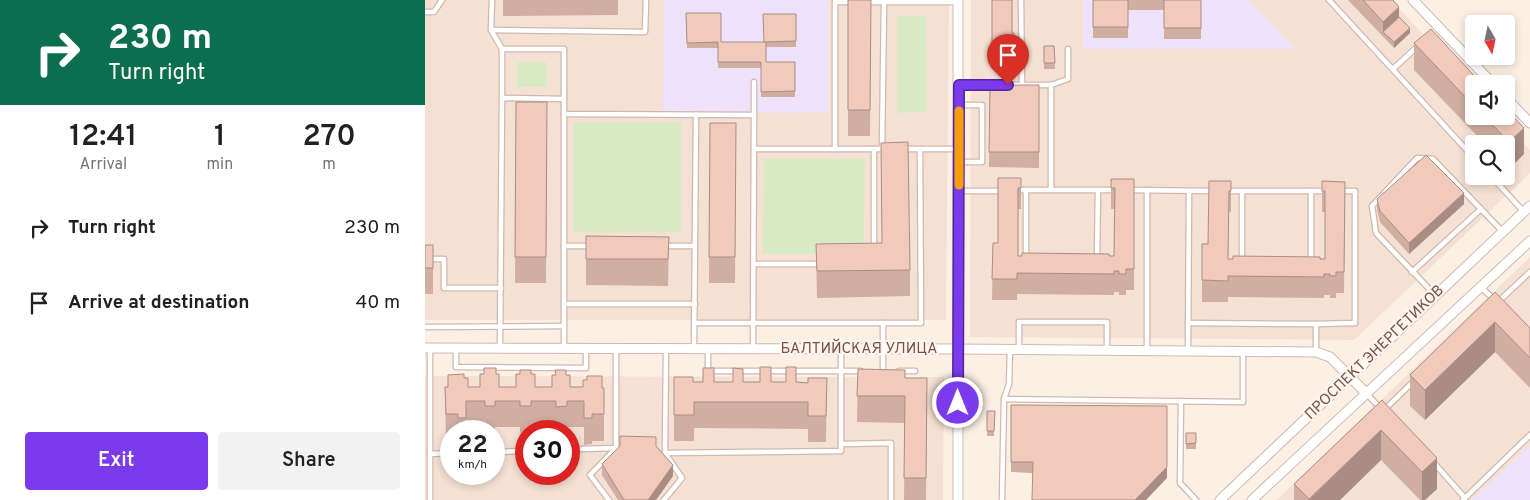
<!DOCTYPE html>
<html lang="en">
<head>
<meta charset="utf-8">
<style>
  :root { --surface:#fff; --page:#f2f2f2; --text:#202124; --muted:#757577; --accent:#7c3aed }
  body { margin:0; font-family:Overpass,sans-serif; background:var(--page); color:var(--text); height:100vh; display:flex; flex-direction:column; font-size:19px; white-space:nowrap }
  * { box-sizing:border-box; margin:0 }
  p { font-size:16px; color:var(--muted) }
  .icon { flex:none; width:28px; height:28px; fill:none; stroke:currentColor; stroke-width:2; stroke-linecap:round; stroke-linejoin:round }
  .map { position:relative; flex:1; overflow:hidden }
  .side { display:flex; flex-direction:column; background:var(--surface); width:425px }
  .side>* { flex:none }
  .top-card { background:#0b6e4f; color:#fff; overflow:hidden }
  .needle { width:32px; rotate:171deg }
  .fabs { position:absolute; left:1040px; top:15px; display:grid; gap:10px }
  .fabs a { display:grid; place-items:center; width:50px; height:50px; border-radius:5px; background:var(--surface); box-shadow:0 2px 8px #0003; font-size:25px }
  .speed { position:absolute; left:15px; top:420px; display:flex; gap:10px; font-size:25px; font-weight:700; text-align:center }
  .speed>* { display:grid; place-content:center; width:65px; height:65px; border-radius:50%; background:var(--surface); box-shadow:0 2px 8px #0003; line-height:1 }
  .speed small { font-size:12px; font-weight:400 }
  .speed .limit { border:8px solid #d22; background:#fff; color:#111 }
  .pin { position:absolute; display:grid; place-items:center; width:42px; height:42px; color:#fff; margin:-51px -21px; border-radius:50% 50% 50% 0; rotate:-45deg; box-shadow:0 0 5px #0007 }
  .pin .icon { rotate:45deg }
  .me { position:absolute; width:55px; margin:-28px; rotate:0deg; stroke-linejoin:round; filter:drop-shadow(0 0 4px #0008) }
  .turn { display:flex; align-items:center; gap:18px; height:105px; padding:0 25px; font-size:22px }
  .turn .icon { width:65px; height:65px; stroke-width:2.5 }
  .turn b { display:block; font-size:35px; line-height:42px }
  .eta { display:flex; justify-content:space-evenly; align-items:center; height:85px; text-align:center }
  .eta b { font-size:30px; font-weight:600; line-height:35px }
  .button { display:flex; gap:10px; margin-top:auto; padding:10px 25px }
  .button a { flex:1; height:58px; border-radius:5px; background:var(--accent); color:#fff; font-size:20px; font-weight:600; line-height:58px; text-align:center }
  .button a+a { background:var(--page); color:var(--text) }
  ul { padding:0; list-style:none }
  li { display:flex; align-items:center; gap:15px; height:75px; padding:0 25px }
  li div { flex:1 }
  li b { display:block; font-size:19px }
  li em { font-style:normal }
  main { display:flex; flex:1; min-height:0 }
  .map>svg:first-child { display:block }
</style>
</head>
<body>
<main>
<section class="side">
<div class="top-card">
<div class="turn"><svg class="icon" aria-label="right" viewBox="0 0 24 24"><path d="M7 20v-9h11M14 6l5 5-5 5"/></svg><div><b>230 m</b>Turn right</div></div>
</div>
<div class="eta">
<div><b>12:41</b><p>Arrival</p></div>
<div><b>1</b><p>min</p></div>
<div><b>270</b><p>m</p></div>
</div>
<ul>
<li><svg class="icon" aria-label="right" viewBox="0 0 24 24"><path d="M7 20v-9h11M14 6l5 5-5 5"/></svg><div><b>Turn right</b></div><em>230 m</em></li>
<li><svg class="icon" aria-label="arrive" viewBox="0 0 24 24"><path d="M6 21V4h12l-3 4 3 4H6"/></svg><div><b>Arrive at destination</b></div><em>40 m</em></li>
</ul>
<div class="button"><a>Exit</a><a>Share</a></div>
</section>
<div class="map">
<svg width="1105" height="500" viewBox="0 0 1105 500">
  <rect width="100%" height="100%" fill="#fcf0e5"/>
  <g fill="#f4e1d3" fill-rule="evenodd">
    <path d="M0,0H524L521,320H0Z"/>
    <path d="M546,0H966L1049,89V116H1074L1105,150V173L929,340L545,337ZM1049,144H1081V176H1049Z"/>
    <path d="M1105,257V500H852Z"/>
    <path d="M0,376L519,377L518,500H0ZM26,431H69V474H26ZM101,431H144V474H101Z"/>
  </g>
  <g fill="#ede2f9">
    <path d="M239,0H404V112L238,113Z"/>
    <path d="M658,0H824L870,49H658Z"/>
    <path d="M1105,446V500H1046Z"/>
  </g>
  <g fill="#d8eac3">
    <path d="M501,15L502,112L472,113V16Z"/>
    <path d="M92,62H122L121,87H92Z"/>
    <rect x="148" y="122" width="108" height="110"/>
    <path d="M339,159H440L439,254H338Z"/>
  </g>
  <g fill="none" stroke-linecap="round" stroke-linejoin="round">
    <defs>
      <g id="lane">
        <path d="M67,0L66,30L77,49"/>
        <path d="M596,0L597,85"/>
        <path d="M904,0L1049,158"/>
        <path d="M429,2H410V149H460"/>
        <path d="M442,2H533"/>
        <path d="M0,12H9L17,0"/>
        <path d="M66,30L220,32L221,0"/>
        <path d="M968,69L993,46"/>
        <path d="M329,82V115"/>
        <path d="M534,85H570"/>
        <path d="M580,85H626V190"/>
        <path d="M626,85L643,79V49"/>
        <path d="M77,98V49H139V99"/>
        <path d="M139,114V348"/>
        <path d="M457,148L459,2"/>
        <path d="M329,149H410"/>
        <path d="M449,149V248"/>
        <path d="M480,149H533"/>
        <path d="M533,162H557V105H534"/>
        <path d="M1066,176L1099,212"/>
        <path d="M590,190H692"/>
        <path d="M705,190L787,191"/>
        <path d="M722,190V351"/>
        <path d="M534,191H577"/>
        <path d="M800,191H902"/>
        <path d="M817,192V261"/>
        <path d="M139,246H166"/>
        <path d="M239,246H270"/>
        <path d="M601,258V190"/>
        <path d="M0,259H19V288H76"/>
        <path d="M672,259L673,190"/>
        <path d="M886,262V191"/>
        <path d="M329,264H397"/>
        <path d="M987,272L1056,209"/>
        <path d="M1055,287L1069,299"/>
        <path d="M1010,295L951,233L947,206L992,158L1008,159L1078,232"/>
        <path d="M1073,302L1105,272"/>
        <path d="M139,304H270"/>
        <path d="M270,323H458V371"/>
        <path d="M458,323H496L495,149"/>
        <path d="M763,323L891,324L930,323V191H915"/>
        <path d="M891,324V352"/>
        <path d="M0,327L139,326"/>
        <path d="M5,348V454L26,453"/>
        <path d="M31,348V367L161,368V348"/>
        <path d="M75,348L77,98L139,99V114L329,115L328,348"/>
        <path d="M269,348L271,115"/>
        <path d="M283,348V371H436"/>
        <path d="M594,349V322H682V350"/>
        <path d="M763,351L764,191"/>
        <path d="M474,371H490"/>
        <path d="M942,394L955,408"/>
        <path d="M579,399L818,402V351"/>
        <path d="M756,401L755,483L771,500"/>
        <path d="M959,410L989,381"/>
        <path d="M416,444L466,443V500"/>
        <path d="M157,449L191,448V349"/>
        <path d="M144,450H146"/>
        <path d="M69,452L101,451"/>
        <path d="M240,453L416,451V349"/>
        <path d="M5,454V500"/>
        <path d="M1010,464L1040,498L1038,500"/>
        <path d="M1040,498L1105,435"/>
        <path d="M184,500L165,475L191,448"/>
        <path d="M239,500L257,478L240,453L241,348"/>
        <path d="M577,500L579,399L584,384L585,350"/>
      </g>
      <g id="street">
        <path d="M533,0V500"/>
        <path d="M988,0L1068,84"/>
        <path d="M1081,98L1105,123"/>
        <path d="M0,348L533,349L891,352L905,357L941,393"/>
        <path d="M795,500L1105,206"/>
        <path d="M827,500L1105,241"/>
      </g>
    </defs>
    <use href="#lane" stroke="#d0b8ae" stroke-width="7"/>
    <use href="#street" stroke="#d0b8ae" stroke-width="11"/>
    <use href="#lane" stroke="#fff" stroke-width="4.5"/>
    <use href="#street" stroke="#fff" stroke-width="9"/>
  </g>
  <g fill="#d0aea2">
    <path d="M78,0H193V15L78,16Z"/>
    <path d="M423,0H446L445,136H423Z"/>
    <path d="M567,0L587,33H589V65H567Z"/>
    <path d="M668,0H776V39H739V10H703V38H668Z"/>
    <path d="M923,0H968L974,17L985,33L969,48Z"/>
    <path d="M261,13L296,42H339L371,14V47H341V62H370V97H336V68H293V48H262Z"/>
    <path d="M989,43L1049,84V116H1081L1099,154L1084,169L1081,166V144H1060L989,70Z"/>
    <path d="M619,46H629L630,69H619Z"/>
    <path d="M565,85H614V168L564,167Z"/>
    <path d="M91,102H122L121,283H90Z"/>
    <path d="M285,123H311L310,283H284Z"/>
    <path d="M596,178V209H593V256H689L690,209H686V179H709V290H701V295H694V292H689V295L592,294V300H567L568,243H573Z"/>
    <path d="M806,181V212H804L803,259H900V212H897V181L920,182L919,293H911V298H905V295H899V298L803,297V302H777V244H783Z"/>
    <path d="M952,199L1039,204L984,254L955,222L952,210Z"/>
    <path d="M161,236L244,237L243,286L161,285Z"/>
    <path d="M457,243L485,270V296L392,298L391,244Z"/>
    <rect x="0" y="245" width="8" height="49"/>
    <path d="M1070,292L1105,328V388L1070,352L1000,420L985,406V375Z"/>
    <path d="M433,369L480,378H502L501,500H479L480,423L432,422Z"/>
    <path d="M71,374L74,387H91L106,374L110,387H127L141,375L145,387L179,388V441H167V444L159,445V427H142V431H131V427H106V431H101V433H95V427H70V432H69V431H60V427H41V431H26V440H21L20,387H55Z"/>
    <path d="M249,377L268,382L383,383L402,378L401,442H383V429L269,428V441H249Z"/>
    <path d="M957,400L1012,489L1000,500H995L956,460L915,500H869V484Z"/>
    <path d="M586,405L742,478L607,473L586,472Z"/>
    <path d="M562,411H570L569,436H562Z"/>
    <rect x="761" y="433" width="10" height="16"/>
    <path d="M231,446L248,476L231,500H193L177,475V464Z"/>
  </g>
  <g fill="#a98d84">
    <path d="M974,7V22L958,32V22Z"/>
    <path d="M985,28V33L969,48V42Z"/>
    <path d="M1099,128V154L1084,169V142Z"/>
    <path d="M1039,193V204L984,254V243Z"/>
    <path d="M1070,322V352L1000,420V390Z"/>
    <path d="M742,406V478L721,500H710Z"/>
    <path d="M956,430V460L915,500H884Z"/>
    <path d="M1012,458V489L1000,500H997V472Z"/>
    <path d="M248,465V476L231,500H223Z"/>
  </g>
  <g fill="#f2cabc" stroke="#a98d84">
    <path d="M423,0H446L445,110H423Z"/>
    <path d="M567,0H587V33H589V44H567Z"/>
    <rect x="668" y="0" width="35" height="27"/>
    <rect x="739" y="0" width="37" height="28"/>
    <path d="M938,0H968L974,7L958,22Z"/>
    <path d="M261,13H296V42H341V62H370V91L336,92V62H293V42L262,43Z"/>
    <path d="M338,14H371V41L339,42Z"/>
    <path d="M974,17L985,28L969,42L958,32Z"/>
    <path d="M1006,29L1057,84H1049V106L989,43Z"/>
    <path d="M619,46H629L630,63H619Z"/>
    <path d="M565,85H614V152H564Z"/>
    <path d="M91,102H122L121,257H90Z"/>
    <path d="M1081,109L1099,128L1084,142L1059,116H1081Z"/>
    <path d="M285,123H311L310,257H284Z"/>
    <path d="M483,142L485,270L392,271L391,244L457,243L456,143Z"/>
    <path d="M1001,155L1039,193L984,243L955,211L952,199Z"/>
    <path d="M573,178H596V188H593V256H597V253L684,254V256H689L690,188H686V179H709V269H701V274H694V271H689V274L592,273V279H567L568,243H573Z"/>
    <path d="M784,181H806V191H804L803,259H808V256L895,257V259H900V191H897V181L920,182L919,272H911V276H905V274H899V277L803,276V281L777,280V244H783Z"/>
    <path d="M161,236L244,237L243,259H161Z"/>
    <rect x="0" y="245" width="8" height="23"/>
    <path d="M1070,292L1105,328V358L1070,322L1000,390L985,375Z"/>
    <path d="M335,367H346V382H361V367H371V382L383,383V378H402L401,416H383V402H269V415H249V377H268V382H278V368H289V382H308V368L318,369V382H335Z"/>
    <path d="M59,368H71V374H74V387H91V374H95V370H106V374H110V387H127V375H131L130,370H141V375H145V387H158V380H162V376H177V388H179V414H167V418H159V401H142V406L131,407V401H106V406H95V401H70V406H60V401H41V418H33V414H21L20,387H23V375L39,374V378H43V387H55V374H59Z"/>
    <path d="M433,369L480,370V378H502L501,478H479L480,396H432Z"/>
    <path d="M957,400L1012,458L997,472L956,430L884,499L869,484Z"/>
    <path d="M586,405L742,406V467L710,500H607L608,462H586Z"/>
    <path d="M562,411H570L569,431H562Z"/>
    <path d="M761,433H771V443L761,444Z"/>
    <path d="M195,436L231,437V446L248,465L223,500H199L177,464L195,446Z"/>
  </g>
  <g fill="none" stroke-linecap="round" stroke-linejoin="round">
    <defs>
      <path id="route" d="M533,403L534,85H583"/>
    </defs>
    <use href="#route" stroke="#51269a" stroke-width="12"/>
    <use href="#route" stroke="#7c3aed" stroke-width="9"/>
    <path stroke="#f59e0b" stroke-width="9" d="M534,185V111"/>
  </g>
  <g text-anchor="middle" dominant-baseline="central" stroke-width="4.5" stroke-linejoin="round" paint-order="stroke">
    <g font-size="15" fill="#76534a" stroke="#fff5ec">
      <text x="434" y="349">БАЛТИЙСКАЯ УЛИЦА</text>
      <text transform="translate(950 353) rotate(-44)">ПРОСПЕКТ ЭНЕРГЕТИКОВ</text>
    </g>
  </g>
</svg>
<div class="fabs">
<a><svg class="needle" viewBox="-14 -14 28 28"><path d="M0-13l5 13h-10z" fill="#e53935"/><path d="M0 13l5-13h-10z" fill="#757577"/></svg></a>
<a><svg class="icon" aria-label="sound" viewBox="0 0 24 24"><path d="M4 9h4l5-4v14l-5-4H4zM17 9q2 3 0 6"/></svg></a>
<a><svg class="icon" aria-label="search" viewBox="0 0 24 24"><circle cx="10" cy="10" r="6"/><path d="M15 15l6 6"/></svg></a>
</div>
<div class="speed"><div>22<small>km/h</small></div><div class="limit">30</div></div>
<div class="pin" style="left:583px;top:85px;background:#d93025"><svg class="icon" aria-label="arrive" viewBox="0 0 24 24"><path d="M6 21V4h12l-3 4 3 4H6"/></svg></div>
<svg class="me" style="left:533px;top:403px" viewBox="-20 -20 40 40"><circle r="17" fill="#7c3aed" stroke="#fff" stroke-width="3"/><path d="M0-11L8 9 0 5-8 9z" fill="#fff"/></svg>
</div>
</main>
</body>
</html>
